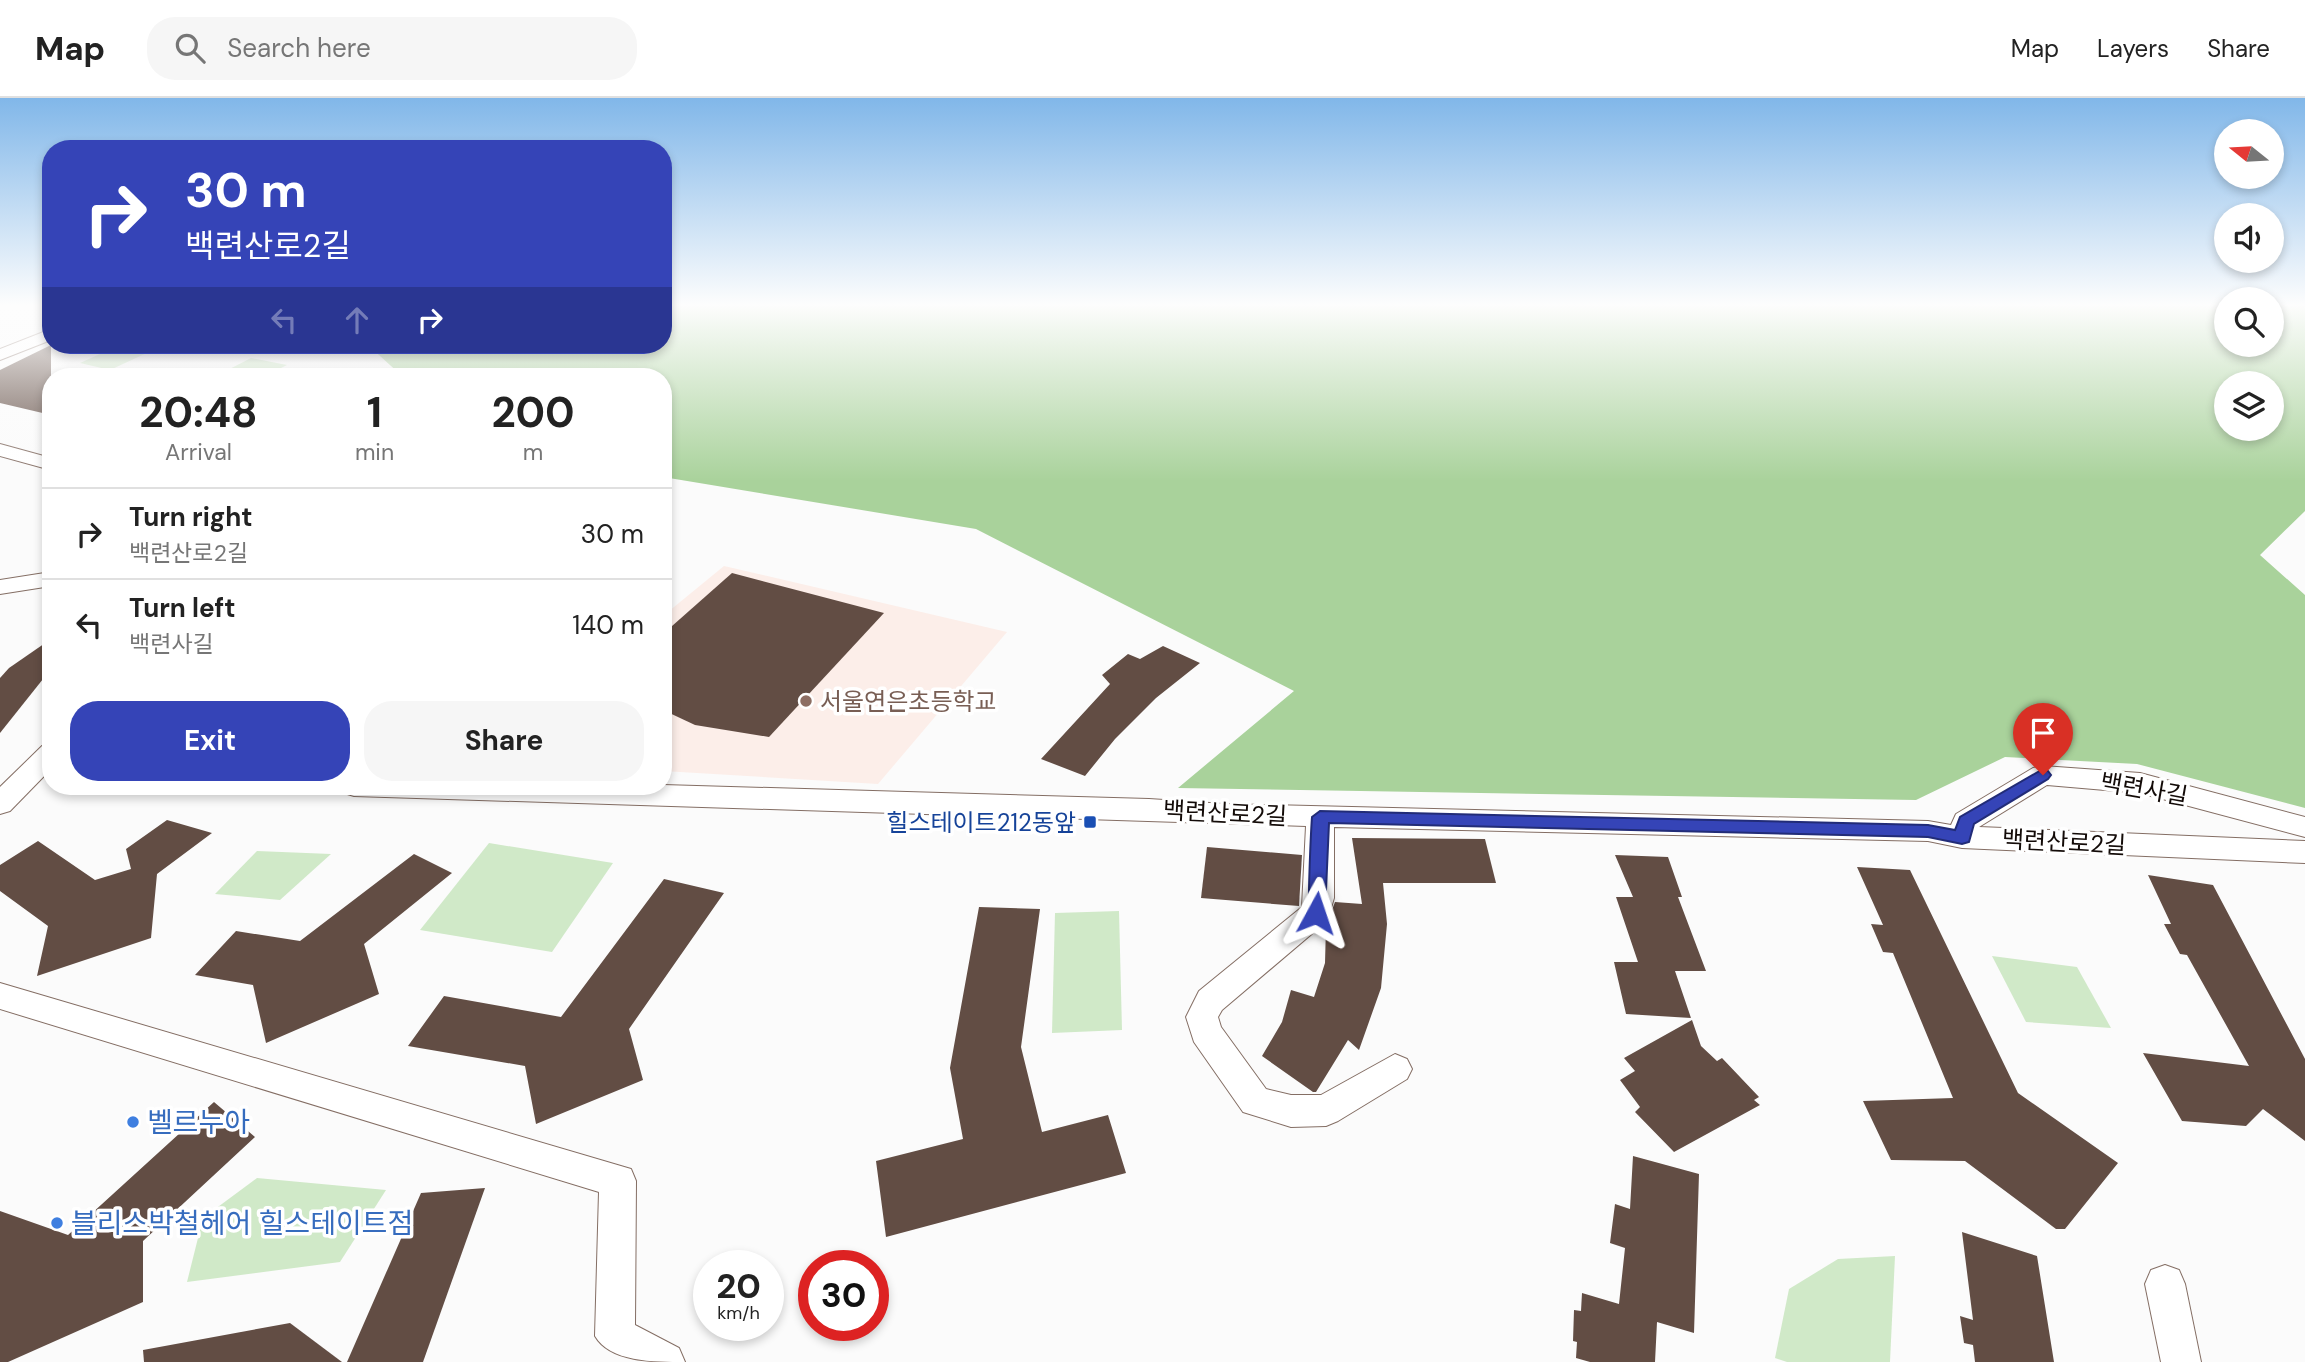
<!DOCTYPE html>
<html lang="en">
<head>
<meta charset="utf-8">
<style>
  :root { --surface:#fff; --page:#f6f6f6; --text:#222; --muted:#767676; --line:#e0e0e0; --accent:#3544b7 }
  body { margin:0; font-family:"DM Sans","Noto Sans KR",sans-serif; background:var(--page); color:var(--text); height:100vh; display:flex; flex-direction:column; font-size:26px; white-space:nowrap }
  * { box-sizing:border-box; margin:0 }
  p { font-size:23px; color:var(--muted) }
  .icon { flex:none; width:38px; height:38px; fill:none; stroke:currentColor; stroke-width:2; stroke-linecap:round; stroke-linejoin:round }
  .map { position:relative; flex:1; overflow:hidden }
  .sheet { position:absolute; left:42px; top:270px; width:630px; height:427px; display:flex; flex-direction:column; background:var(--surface); border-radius:28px; box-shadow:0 4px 10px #0003 }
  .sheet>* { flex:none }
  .banner { position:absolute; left:42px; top:42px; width:630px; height:214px; border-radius:28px; box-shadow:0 4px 10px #0003; background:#3544b7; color:#fff; overflow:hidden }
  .needle { width:46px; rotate:288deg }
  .controls { position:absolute; left:2214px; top:21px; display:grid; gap:14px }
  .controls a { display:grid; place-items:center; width:70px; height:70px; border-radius:50%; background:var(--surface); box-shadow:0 4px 10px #0003; font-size:35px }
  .speed { position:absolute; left:693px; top:1152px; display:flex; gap:14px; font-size:35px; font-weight:700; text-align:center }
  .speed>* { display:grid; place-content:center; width:91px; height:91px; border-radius:50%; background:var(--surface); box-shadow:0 4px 10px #0003; line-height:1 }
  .speed small { font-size:18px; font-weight:400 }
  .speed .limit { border:10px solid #d22; background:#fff; color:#111 }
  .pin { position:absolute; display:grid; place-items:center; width:60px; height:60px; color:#fff; margin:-72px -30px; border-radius:50% 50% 50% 0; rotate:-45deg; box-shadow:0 0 7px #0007 }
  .pin .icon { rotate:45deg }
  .me { position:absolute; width:77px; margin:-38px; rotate:5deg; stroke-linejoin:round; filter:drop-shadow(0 0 5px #0008) }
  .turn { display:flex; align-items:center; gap:24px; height:147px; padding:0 28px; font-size:32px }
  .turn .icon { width:91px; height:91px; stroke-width:2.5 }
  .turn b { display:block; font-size:49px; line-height:60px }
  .lanes { display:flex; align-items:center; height:66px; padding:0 28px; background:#0003; justify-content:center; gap:35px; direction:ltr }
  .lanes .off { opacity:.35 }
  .eta { display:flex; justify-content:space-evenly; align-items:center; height:119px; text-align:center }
  .eta b { font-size:42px; font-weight:700; line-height:49px }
  .button { display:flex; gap:14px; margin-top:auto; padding:14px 28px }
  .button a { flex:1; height:80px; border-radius:28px; background:var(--accent); color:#fff; font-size:28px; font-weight:700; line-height:80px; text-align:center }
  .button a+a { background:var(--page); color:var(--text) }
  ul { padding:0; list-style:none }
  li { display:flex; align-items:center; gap:21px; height:91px; padding:0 28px; border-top:2px solid var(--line) }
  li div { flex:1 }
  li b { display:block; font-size:26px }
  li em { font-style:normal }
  header { display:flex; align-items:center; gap:42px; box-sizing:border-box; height:98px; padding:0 35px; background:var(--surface); border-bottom:2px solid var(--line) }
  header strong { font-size:33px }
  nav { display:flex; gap:38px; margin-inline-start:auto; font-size:24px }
  .search { width:490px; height:63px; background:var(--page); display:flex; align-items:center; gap:18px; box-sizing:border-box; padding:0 24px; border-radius:28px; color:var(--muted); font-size:26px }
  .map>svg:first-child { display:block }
</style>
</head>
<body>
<header>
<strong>Map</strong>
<div class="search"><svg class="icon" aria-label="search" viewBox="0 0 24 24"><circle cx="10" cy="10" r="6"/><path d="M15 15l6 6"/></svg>Search here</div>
<nav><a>Map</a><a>Layers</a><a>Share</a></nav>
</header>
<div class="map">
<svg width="2305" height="1264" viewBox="0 0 2305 1264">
  <rect width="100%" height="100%" fill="#fbfbfb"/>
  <path fill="#fceee9" d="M724,468L1007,534L878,686L663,673V518Z"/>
  <g fill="#d0e9c8">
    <path d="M120,247H164L110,272L80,265Z"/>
    <path d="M251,260L287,267L265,278H216Z"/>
    <path d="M489,745L613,765L552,854L420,832Z"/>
    <path d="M257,753L331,756L280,802L215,796Z"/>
    <path d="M1119,813L1122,932L1052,935L1055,815Z"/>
    <path d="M1992,858L2077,869L2111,930L2026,924Z"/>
    <path d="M257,1080L386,1092L340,1164L187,1184L203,1120Z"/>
    <path d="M1895,1158L1890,1264H1787L1775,1260L1789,1191L1838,1161Z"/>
  </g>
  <path fill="#a9d29b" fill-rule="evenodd" d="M663,206H2226V247H2271L2272,206H2305V413L2260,457L2305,497V710L2137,666L2005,659L1916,702L1178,690L1294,593L976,431L663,379V278H402L368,247H663ZM2226,285H2272V331H2226Z"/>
  <g fill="#624d44">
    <path d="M51,247V317L0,305V272Z"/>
    <path d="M732,475L884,515L769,639L695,627L663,612V536Z"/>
    <path d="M51,541V571L0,635V580L9,570Z"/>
    <path d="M1163,548L1200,565L1156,600L1115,641L1085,678L1041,661L1110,586L1102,577L1128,556L1140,561Z"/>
    <path d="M167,722L212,735L157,776L151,840L37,878L48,828L0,793V767L38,743L95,782L131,771L126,751Z"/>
    <path d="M1352,740L1485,741L1496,785H1383L1387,826L1381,890L1359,952L1348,942L1316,994H1313L1262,958L1282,924L1291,892L1314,899L1325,865L1326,828L1335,804L1362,806Z"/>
    <path d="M1207,749L1302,757L1299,808L1201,800Z"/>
    <path d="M414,756L452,775L364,846L379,896L266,945L253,887L195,877L236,833L300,843Z"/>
    <path d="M1615,757L1668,759L1682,799H1678L1706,873H1675L1691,920L1626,916L1614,864H1638L1616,799H1633Z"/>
    <path d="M1857,769L1910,772L2018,995L2118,1065L2065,1131H2056L1965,1063L1891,1062L1863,1003L1953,1000L1893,855L1883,854L1871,826L1883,827Z"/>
    <path d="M2148,777L2213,787L2305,961V1043L2263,1011L2246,1028L2182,1023L2143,955L2249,968L2187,857L2180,856L2164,826H2171Z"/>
    <path d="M664,781L724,795L629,931L643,982L536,1026L525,968L408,948L444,898L561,919Z"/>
    <path d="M979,809L1040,811L1021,949L1042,1034L1108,1017L1126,1075L886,1139L876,1063L963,1041L950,970Z"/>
    <path d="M1692,922L1701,948L1717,963L1722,960L1759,999L1754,1002L1760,1007L1674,1054L1635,1014L1640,1009L1620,982L1635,973L1624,960Z"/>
    <path d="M214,1004L255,1039L143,1143V1204L8,1264H0V1113L68,1137Z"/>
    <path d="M1633,1058L1699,1076L1694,1235L1657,1224L1655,1264H1590L1576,1260L1577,1244L1573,1243L1574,1212L1581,1213L1582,1195L1619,1206L1625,1150L1610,1145L1615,1106L1630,1111Z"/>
    <path d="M485,1090L423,1264H347L421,1095Z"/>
    <path d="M1962,1134L2037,1158L2054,1264H1975L1973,1247L1964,1245L1960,1218L1973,1222Z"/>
    <path d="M290,1225L342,1264H144L143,1252Z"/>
  </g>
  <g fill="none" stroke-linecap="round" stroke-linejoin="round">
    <defs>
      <g id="minor">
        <path d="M46,233L51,234V242L0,262V251Z"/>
        <path d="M0,346L51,360V372L0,358Z"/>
        <path d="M51,474V488L0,496V482Z"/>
        <path d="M51,645V671L10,713L0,716V689L42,648Z"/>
        <path d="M2043,668L2140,675L2305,719V739L2140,695L2047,687L1979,729L2305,743V765L1962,750L1928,743L1334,729V800L1327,823L1222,912L1218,919L1221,929L1266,991L1291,997H1321L1395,956L1407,961L1412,971L1407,981L1338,1023L1326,1028L1291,1029L1243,1014L1194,944L1186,919L1199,893L1302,809L1306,728L354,698L344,695L340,688L663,687L1149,701L1225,706L1928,723L1951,727L1956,716L2033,670Z"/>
        <path d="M0,885L631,1071L636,1083L635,1227L679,1250L685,1264C653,1264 610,1264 595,1238L599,1094L0,911Z"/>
        <path d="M2165,1167L2179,1172L2185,1186L2201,1264H2161L2145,1186L2151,1172Z"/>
      </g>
    </defs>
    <use href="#minor" stroke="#846e64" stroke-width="2"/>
    <use href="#minor" fill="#fff" fill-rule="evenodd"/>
  </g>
  <linearGradient id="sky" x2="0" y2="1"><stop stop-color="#81b7e9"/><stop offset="0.54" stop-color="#fdfdfd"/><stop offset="1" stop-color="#fdfdfd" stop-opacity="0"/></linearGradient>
  <rect width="2305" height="383" fill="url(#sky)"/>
  <path fill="#3544b7" stroke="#222c77" stroke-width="2" d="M2043,671L2048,673L2051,677L2048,681L1974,726L1969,744L1962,746L1928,739L1329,725L1325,815L1323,820L1316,822L1310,820C1307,815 1311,733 1312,719L1320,713L1928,727L1955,732L1960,719Z"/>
  <circle fill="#8d6e63" stroke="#fff" stroke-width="2.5" cx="806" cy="603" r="7"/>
  <rect fill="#1a4fb4" stroke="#fff" stroke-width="2.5" x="1083" y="717" width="14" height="14" rx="3.5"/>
  <g fill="#3f7fe0" stroke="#fff" stroke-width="2.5">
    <circle cx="133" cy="1024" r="7"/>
    <circle cx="57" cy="1125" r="7"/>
  </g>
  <g text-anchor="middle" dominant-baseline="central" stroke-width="7" stroke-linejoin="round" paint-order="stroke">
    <g font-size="24" fill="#785e54" stroke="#fff" text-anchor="start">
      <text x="820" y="603">서울연은초등학교</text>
    </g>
    <g font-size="24" fill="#130b08" stroke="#fff">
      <text transform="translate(2144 691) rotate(10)">백련사길</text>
      <text transform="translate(1225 715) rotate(3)">백련산로2길</text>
      <text transform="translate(2064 744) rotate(3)">백련산로2길</text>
    </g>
    <g font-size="24" fill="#164399" stroke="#fff" text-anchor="end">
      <text x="1076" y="724">힐스테이트212동앞</text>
    </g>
    <g font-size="28" fill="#366cbe" stroke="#fff" text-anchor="start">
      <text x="147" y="1024">벨르누아</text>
      <text x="71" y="1125">블리스박철헤어 힐스테이트점</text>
    </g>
  </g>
</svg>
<div class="controls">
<a><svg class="needle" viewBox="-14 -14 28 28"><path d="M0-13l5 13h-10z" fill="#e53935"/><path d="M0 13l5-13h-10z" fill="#767676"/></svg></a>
<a><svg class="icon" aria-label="sound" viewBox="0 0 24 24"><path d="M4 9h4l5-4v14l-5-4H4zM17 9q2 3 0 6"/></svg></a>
<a><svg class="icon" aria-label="search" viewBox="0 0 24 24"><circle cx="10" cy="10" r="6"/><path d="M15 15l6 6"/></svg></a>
<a><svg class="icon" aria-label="layers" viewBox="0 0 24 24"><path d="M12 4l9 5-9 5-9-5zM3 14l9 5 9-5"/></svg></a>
</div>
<div class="speed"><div>20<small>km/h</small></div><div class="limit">30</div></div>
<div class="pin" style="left:2043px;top:677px;background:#d93025"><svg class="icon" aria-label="arrive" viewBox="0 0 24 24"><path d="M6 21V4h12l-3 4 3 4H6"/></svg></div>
<svg class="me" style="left:1316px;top:815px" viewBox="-20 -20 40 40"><path d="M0-17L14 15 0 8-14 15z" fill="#3544b7" stroke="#fff" stroke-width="4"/></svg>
<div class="banner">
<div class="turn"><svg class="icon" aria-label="right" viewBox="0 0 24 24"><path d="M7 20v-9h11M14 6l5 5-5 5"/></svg><div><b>30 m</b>백련산로2길</div></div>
<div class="lanes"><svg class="icon off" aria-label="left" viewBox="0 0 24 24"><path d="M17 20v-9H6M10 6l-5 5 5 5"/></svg><svg class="icon off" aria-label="ahead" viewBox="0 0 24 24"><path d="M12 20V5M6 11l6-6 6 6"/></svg><svg class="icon" aria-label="right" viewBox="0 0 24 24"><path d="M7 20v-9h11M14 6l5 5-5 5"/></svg></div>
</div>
<section class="sheet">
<div class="eta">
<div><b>20:48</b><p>Arrival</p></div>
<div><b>1</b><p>min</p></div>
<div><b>200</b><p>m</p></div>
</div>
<ul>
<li><svg class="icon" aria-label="right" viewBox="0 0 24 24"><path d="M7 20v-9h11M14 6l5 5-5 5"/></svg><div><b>Turn right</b><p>백련산로2길</p></div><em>30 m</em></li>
<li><svg class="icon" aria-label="left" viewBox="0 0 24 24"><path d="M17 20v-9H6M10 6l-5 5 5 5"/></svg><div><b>Turn left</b><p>백련사길</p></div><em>140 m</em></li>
</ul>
<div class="button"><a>Exit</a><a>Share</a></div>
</section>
</div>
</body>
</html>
